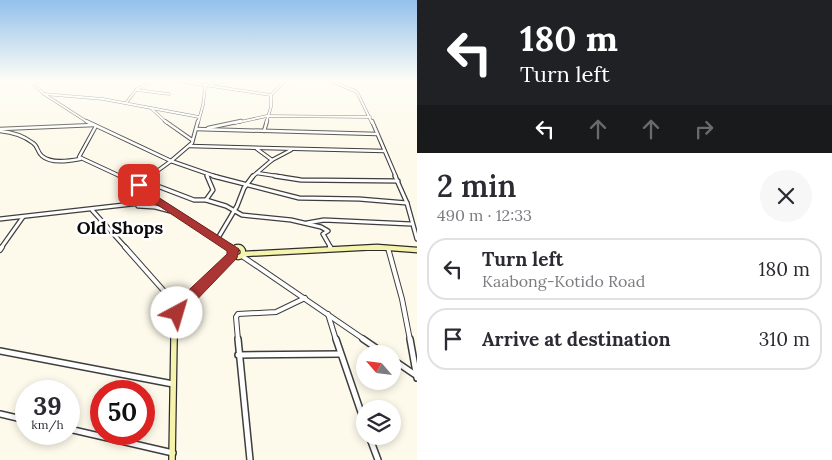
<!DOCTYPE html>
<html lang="en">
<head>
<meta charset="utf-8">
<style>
  :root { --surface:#fff; --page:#f7f7f7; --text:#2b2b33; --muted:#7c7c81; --line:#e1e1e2 }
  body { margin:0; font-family:Lora,serif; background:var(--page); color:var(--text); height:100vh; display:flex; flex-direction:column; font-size:19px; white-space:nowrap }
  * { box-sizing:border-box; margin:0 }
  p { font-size:16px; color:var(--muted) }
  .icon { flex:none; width:28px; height:28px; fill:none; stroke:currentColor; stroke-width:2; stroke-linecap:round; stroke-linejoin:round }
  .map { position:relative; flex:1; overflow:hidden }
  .drawer { display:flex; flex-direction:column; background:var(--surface); width:415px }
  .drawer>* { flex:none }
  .banner { background:#202124; color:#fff; overflow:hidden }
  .needle { width:32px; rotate:298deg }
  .fabs { position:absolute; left:356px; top:345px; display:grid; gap:10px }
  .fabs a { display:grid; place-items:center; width:45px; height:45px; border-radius:50%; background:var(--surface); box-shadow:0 2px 8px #0003; font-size:25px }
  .speed { position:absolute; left:15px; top:380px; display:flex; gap:10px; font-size:25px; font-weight:700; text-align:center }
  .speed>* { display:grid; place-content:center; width:65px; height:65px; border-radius:50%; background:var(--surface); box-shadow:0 2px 8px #0003; line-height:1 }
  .speed small { font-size:12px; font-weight:400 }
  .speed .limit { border:8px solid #d22; background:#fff; color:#111 }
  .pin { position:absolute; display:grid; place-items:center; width:42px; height:42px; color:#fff; margin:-21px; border-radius:10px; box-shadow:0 2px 8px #0006 }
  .me { position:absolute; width:55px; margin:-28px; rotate:39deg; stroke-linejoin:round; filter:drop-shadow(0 0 4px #0008) }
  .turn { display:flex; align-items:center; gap:18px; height:105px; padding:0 20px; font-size:22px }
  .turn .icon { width:65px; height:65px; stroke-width:2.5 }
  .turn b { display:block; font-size:35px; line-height:42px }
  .lanes { display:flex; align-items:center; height:48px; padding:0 20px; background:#0003; justify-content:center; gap:25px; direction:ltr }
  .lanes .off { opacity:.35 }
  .round { display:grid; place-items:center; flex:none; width:52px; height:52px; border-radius:26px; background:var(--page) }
  .head { display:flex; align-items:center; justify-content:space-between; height:85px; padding:0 20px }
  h1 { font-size:30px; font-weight:600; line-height:38px }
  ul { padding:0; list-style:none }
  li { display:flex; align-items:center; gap:15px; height:62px; margin:0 10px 8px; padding:0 10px; border:2px solid var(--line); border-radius:20px }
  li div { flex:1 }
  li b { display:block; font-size:19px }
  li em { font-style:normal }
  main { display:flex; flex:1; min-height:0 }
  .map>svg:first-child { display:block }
</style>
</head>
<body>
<main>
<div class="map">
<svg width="417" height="460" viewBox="0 0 417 460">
  <rect width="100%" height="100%" fill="#fdfaeb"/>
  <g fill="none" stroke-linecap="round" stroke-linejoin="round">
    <defs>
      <g id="minor-far4">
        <path d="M171,80L271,95V107L266,123"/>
        <path d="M298,80H323"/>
        <path d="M329,80L357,92L372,123"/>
        <path d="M212,84L231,80"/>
        <path d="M137,90L169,94"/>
        <path d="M44,94L103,99L199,117"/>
        <path d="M271,95L286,80"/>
        <path d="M126,103L137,89L155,80"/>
        <path d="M151,108L167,123"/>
        <path d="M198,123L203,105L206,80"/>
        <path d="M235,123L267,116L370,117"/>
      </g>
      <g id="minor-far3">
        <path d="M165,121L192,140"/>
        <path d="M198,121L192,143L171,161L217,177"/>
        <path d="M372,121L396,177"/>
        <path d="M96,126L79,157L122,177"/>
        <path d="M208,128L241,121"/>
        <path d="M0,129L94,125"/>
        <path d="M196,129L377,134"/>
        <path d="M0,131C11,132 24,136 33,143C38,146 37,152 42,156C51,164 69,161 80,159"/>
        <path d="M264,131L267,121"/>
        <path d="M190,146L384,151"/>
        <path d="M257,149L272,160"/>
        <path d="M257,173L283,177"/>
        <path d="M207,175L208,177"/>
        <path d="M252,177L272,160L291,150"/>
      </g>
      <g id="minor-far2">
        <path d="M120,176L139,185"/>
        <path d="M213,176L299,198L359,199L407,203"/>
        <path d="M275,176L301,180L398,181"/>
        <path d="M395,176L407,203L417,239"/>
        <path d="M144,192L160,187L194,200H206L226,206L242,215L291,220L321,227L328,231L323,234L331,248"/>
        <path d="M206,200L213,190L207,176"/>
        <path d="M138,206L155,207L174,212"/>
        <path d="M92,210L126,248"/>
        <path d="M0,219L159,201"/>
        <path d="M307,223L324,220L411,224"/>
        <path d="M218,238L237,206L244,188L253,176"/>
        <path d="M1,248L23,217"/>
      </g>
      <g id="minor-far1">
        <path d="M125,247L179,308"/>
        <path d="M330,247L331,249"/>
        <path d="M388,248L402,299L410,340"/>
        <path d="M0,250L2,247"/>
        <path d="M242,256L365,340"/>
        <path d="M328,314L336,340"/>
        <path d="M238,340L236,317L238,314L276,312L305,298"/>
      </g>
      <g id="minor">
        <path d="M238,339L250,460"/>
        <path d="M336,339L365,424"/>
        <path d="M363,339L385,354"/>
        <path d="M410,339L417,378"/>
        <path d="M0,351L173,384"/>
        <path d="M238,355L340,354"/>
        <path d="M392,359L414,374"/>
        <path d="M0,414L26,420"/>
        <path d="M69,429L173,453"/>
        <path d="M369,436L378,460"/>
      </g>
      <g id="tertiary-far3">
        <path d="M29,80L44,94L89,123"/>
        <path d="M33,83L44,80"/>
      </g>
      <path id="tertiary-far2" d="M86,121L171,161L149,177"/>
      <path id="tertiary-far1" d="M151,176L139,185L138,188L232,248"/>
      <path id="tertiary" d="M230,247L233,249"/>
      <path id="secondary-far2" d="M355,248H392"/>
      <g id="secondary-far1">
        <circle cx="238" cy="252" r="5"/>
        <path d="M244,254L377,247L417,250"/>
        <path d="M174,340V323L179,308L233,255"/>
      </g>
      <path id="secondary" d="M172,460L174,339"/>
    </defs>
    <use href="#minor-far4" stroke="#3e3e3e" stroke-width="3"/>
    <use href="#minor-far3" stroke="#3e3e3e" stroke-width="4.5"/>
    <use href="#minor-far2" stroke="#3e3e3e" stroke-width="5.5"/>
    <use href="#minor-far1" stroke="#3e3e3e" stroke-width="6"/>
    <use href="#minor" stroke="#3e3e3e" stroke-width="8"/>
    <use href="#tertiary-far3" stroke="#3e3e3e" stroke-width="3"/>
    <use href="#tertiary-far2" stroke="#3e3e3e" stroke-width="4.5"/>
    <use href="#tertiary-far1" stroke="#3e3e3e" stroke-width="6"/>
    <use href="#tertiary" stroke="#3e3e3e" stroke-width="7"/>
    <use href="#secondary-far2" stroke="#2d2d2d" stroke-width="6"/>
    <use href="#secondary-far1" stroke="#2d2d2d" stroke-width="7"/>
    <use href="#secondary" stroke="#2d2d2d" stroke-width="8"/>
    <use href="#minor-far4" stroke="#fff" stroke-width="2"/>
    <use href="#minor-far3" stroke="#fff" stroke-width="2.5"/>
    <use href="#minor-far2" stroke="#fff" stroke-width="3"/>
    <use href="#minor-far1" stroke="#fff" stroke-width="4"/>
    <use href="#minor" stroke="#fff" stroke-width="5"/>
    <use href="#tertiary-far3" stroke="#fff" stroke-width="2"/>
    <use href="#tertiary-far2" stroke="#fff" stroke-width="2.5"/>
    <use href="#tertiary-far1" stroke="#fff" stroke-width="4"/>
    <use href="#tertiary" stroke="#fff" stroke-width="4.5"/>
    <use href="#secondary-far2" stroke="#f6f3ac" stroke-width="4"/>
    <use href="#secondary-far1" stroke="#f6f3ac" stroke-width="4.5"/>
    <use href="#secondary" stroke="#f6f3ac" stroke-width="5.5"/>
  </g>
  <linearGradient id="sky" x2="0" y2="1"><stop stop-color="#93c1eb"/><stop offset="0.56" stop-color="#fefdf6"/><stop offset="1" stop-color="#fefdf6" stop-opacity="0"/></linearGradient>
  <rect width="417" height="144" fill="url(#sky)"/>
  <path fill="#ab3533" stroke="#6f2221" d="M139,182L142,183L143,187L147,190L239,249L237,258L185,312L182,317L177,319L172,317L169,313L174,304L227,254V251L135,190L134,185Z"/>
  <g text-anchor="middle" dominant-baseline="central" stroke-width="5" stroke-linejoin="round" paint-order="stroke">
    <g font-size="18" font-weight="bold" fill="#0b0b0b" stroke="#fff">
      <text x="120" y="227">Old Shops</text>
    </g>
  </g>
</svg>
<div class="fabs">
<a><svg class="needle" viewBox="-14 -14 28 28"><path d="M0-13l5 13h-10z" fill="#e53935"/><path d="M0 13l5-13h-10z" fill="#7c7c81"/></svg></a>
<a><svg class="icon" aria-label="layers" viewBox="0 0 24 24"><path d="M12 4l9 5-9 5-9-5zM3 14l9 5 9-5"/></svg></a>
</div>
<div class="speed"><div>39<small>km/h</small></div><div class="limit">50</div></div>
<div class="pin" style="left:139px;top:185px;background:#d93025"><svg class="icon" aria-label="arrive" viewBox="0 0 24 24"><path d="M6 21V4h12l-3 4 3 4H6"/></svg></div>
<svg class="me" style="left:177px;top:313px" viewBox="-20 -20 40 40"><circle r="19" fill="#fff"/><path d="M0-13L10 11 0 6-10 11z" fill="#ab3533"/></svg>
</div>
<section class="drawer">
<div class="banner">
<div class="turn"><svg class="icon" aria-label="left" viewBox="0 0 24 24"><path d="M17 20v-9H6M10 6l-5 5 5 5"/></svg><div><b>180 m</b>Turn left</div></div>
<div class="lanes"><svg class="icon" aria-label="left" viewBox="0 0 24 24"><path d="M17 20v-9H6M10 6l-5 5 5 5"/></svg><svg class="icon off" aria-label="ahead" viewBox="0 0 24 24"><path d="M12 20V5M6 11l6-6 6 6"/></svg><svg class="icon off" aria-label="ahead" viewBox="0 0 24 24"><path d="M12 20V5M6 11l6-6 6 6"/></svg><svg class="icon off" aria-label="right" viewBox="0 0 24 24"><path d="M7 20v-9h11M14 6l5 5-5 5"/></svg></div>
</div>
<div class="head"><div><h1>2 min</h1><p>490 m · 12:33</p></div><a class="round"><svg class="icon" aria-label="close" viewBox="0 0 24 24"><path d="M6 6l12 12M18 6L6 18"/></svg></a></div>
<ul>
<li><svg class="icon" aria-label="left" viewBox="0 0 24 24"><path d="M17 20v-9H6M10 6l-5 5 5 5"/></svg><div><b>Turn left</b><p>Kaabong-Kotido Road</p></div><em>180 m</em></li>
<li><svg class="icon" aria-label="arrive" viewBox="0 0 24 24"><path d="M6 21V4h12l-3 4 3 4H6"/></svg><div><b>Arrive at destination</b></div><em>310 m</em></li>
</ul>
</section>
</main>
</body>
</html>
